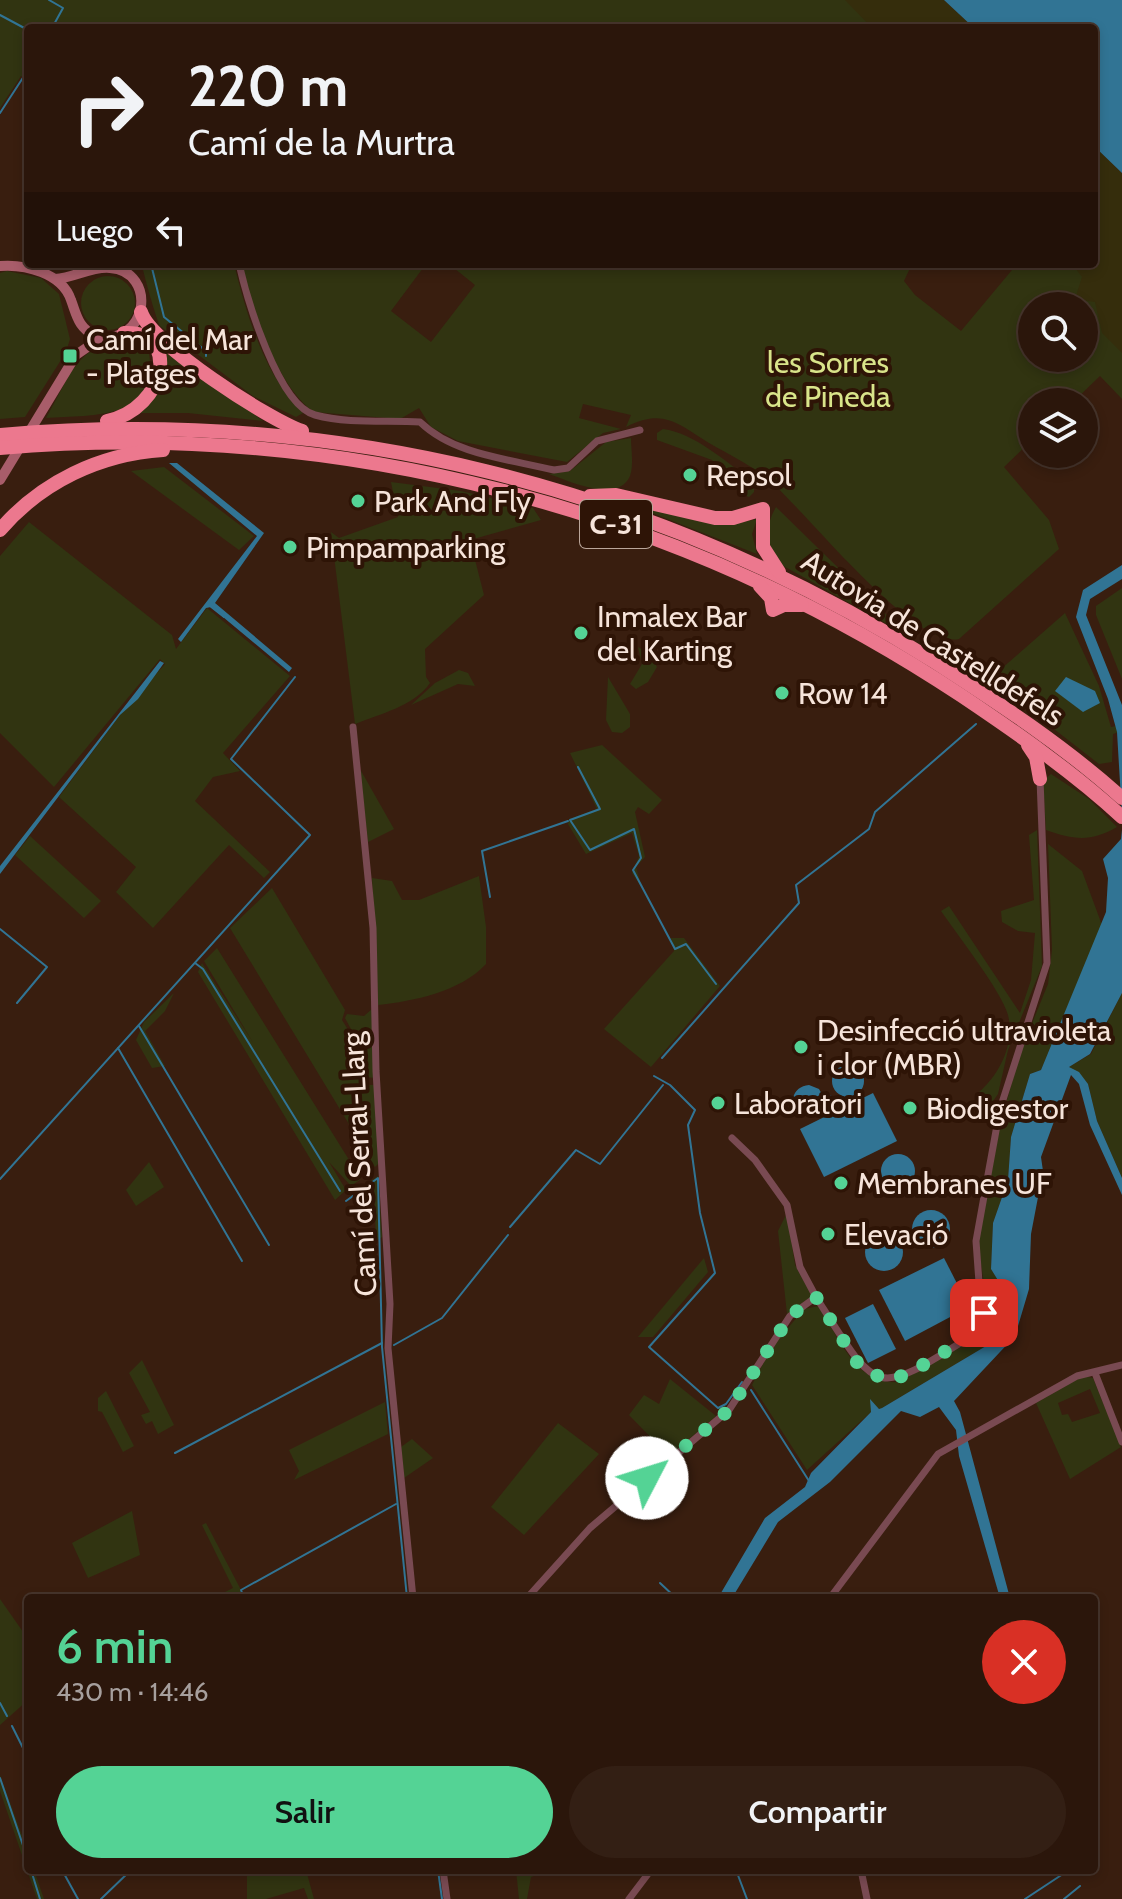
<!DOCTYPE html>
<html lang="es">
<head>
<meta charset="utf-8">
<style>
  :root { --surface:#2b160b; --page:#331f14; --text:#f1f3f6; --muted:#a69f9d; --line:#47352c; --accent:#54d395 }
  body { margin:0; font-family:Cabin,sans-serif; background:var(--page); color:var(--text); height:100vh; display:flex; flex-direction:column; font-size:30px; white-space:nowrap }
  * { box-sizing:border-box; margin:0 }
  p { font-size:26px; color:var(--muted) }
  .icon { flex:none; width:44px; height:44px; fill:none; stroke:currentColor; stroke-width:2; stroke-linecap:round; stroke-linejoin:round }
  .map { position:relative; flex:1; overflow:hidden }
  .side { position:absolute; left:24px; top:1594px; width:1074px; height:280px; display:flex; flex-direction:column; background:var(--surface); border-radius:8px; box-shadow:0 4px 12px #0003,0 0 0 2px var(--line) }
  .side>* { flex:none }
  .top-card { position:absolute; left:24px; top:24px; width:1074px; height:244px; border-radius:8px; box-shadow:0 4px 12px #0003,0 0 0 2px var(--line); background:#2b160b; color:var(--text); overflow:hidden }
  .tools { position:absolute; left:1018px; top:292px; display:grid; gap:16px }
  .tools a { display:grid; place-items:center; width:80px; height:80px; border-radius:50%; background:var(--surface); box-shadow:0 4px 12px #0003,0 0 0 2px var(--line); font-size:40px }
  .pin { position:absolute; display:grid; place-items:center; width:68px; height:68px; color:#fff; margin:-34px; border-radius:16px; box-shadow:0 4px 12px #0006 }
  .me { position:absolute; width:88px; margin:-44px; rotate:50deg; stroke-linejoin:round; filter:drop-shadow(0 0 6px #0008) }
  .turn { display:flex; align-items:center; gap:28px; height:168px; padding:0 32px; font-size:36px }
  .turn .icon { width:104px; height:104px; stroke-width:2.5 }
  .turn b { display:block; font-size:56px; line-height:68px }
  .then { display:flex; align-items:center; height:76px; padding:0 32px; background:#0003; gap:16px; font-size:30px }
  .round { display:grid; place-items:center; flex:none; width:84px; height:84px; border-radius:42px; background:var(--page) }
  .summary { display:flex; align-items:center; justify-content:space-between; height:136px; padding:0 32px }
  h1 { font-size:48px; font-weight:600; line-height:60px; color:var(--accent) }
  .button { display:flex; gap:16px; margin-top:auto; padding:16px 32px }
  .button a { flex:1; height:92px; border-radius:48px; background:var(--accent); color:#111; font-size:32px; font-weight:600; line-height:92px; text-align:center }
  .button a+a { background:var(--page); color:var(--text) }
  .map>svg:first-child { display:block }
</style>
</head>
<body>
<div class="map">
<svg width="1122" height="1899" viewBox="0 0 1122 1899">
  <rect width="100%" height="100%" fill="#391e0f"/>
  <g fill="#313411" fill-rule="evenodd">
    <path d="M0,0H849L876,28H28V81L21,76L0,108Z"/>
    <path d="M142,264H234C247,316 264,375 303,413L296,417L253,396L160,326C157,322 142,269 142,264Z"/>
    <path d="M241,264H426L391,311L431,342L475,285L449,264H912L904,281L915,295L961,331L1017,264H1076L1122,351V399L1100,376L1073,402H1032V440L1004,467L1049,520L1059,549L959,639C914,649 807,513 771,482C753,466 730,455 709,443C677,423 663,408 626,427L631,415L583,404L579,418L621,429L603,433L567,462L458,441L431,427L419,408L400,419L314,412C276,386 252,307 241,264ZM1032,306H1084V358H1032Z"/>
    <path d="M7,271L41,278L59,294L70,339L66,352L25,417L0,419V273Z"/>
    <circle cx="108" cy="303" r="27"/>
    <path d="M131,340L148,349C165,420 93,415 46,418C72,374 75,344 131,340Z"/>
    <path d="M157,341L263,421L188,413H140C167,386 164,377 157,341Z"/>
    <path d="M663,429C695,433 729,464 754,483V492L749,497L739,493L712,460L657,440V433Z"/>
    <path d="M631,438C631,450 634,465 630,476C618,504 569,481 549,474L570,471L606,442Z"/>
    <path d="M164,467L254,536L239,550L131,471Z"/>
    <path d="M391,482L461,491L533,508L541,520L470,540L484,595L425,649L426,677L430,683C414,706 380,714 355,724L331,532L339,538L398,517Z"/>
    <path d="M619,500L733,524L757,519L752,534L757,554Z"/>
    <path d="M776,507L907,635L778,563C764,545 765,526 776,507Z"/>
    <path d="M29,522L172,635L176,649L207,608L290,676L223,753L240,771L213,777L195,801L270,872L264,878L229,845L153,928L116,892L136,867L59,797L120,715L165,664L160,659L54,787L0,733V556Z"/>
    <path d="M1122,588V679L1096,615V606Z"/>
    <path d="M1065,613L1099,686L1111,727L1122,725V731L1113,734L1112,762L1099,764L1014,698V692L993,676Z"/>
    <path d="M638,647L650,654L657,667L648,682L636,689L630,684L642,664Z"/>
    <path d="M459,670L468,673L475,686L458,684L411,705L435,683Z"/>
    <path d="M608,677L630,714V727L622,733L612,732L606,720Z"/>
    <path d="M602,745L662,800L649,814L638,807L635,812L645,857L636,867L642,888L632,873L639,856L632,833L586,854L568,824L569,819L597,809L570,753Z"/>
    <path d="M360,769L394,829L368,842Z"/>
    <path d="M1051,774L1089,799L1117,827C1091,842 1074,840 1046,830L1043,781Z"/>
    <path d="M1037,830L1042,966L1008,1050L998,1094L989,1107L979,1092C1000,1074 1015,1043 1008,1015C1002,992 956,933 941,911L949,906L1020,1013L1031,980L1035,933L1018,931L1002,922L1001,911L1034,900L1029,835Z"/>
    <path d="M30,836L101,901L84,918L15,855Z"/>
    <path d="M1048,844L1082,871L1102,925L1041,1070L1030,1074L1011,1137L1008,1180L993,1223L991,1269L999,1282L1001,1295L986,1346L882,1408L879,1409L871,1401V1412L807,1470L752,1385L771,1348L804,1309L819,1306C839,1338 856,1385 898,1382L984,1327L988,1312L978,1243L1001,1122L1020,1053L1048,984L1052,950Z"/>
    <path d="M479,876L486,927V964C460,992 414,1001 378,1005L372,878L392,881L402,900H419Z"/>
    <path d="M272,888L345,1010L342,1020L357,1044L365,1072L366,1057L345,1018L347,1014L364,1016L372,1009L375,1078L366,1077L369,1085H375L380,1162L375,1167L230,928Z"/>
    <path d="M671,938H684L720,986L651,1067L604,1029L674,951Z"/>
    <path d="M217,948L361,1179L351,1186L329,1162L346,1190L335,1200L198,972L202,963L254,1044L204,961Z"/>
    <path d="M174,993L165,1011L145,1031L165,1066L152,1068L136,1040L144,1022Z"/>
    <path d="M1122,993V1178L1097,1121L1088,1084L1069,1067L1091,1054Z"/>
    <path d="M149,1162L164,1187L136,1206L126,1190Z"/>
    <path d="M378,1176L382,1237L376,1241L374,1187L358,1196L359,1189Z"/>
    <path d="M787,1213L795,1265L812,1296L787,1314L778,1231Z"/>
    <path d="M704,1258L708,1272L653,1337H638Z"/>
    <path d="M142,1360L174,1425L158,1434L152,1421L146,1424L141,1415L150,1412L129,1373Z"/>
    <path d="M1083,1376L1093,1378L1121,1447L1070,1479L1036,1403ZM1090,1389L1100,1413L1072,1422L1068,1414L1062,1415L1058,1403Z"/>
    <path d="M670,1379L716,1416L669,1456L629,1415L644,1395L659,1404Z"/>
    <path d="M106,1391L134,1446L123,1452L102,1412L98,1411V1398Z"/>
    <path d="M385,1402L388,1434L294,1480L299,1471L289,1450Z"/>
    <path d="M558,1423L599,1454L524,1535L491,1507Z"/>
    <path d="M412,1439L433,1458L404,1478L401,1447Z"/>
    <path d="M132,1511L140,1555L88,1578L72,1543Z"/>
    <path d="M206,1523L240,1588L242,1598H213L233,1588L202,1525Z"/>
    <path d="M0,1599L28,1639V1700L0,1725Z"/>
    <path d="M0,1775L28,1852V1870H34L44,1899H37L0,1791Z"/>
    <path d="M247,1870H306L314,1899H308L304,1888L266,1899H247Z"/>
    <path d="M516,1870H552L531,1877L527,1899H519Z"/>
  </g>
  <g fill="#352d0c">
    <path d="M845,0H944L974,28H872Z"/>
    <path d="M1094,146L1122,173V353L1102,333L1095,302L1075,299L1082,277L1072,264H1094Z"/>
  </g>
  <g fill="#317494">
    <path d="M944,0H1122V173L1094,146V28H974Z"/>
    <path d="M169,463H177L264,533L215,603L292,668L289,672L211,607L206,608L181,642L178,639L257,536Z"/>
    <path d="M1122,565V579L1090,599L1086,615L1122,705V816L1117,732L1108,699L1076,617L1083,590Z"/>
    <path d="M160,661L164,663L138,699L120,715L0,874V866Z"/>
    <path d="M1066,677L1095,691L1100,703L1083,712L1055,691Z"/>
    <path d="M1122,830V993L1090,1054L1069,1067L1079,1072L1088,1084L1097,1121L1122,1178V1195L1090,1125L1079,1084L1071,1075L1041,1157L1043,1171L1031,1234L1029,1289L1015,1336L954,1401L960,1412L1010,1598H1000L959,1456L956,1430L939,1407L920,1417L901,1411L830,1482L778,1522L732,1598H718L765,1518L805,1487L811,1473L871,1412L870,1399L879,1409L882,1408L986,1346L1001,1295L999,1282L991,1269L993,1223L1008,1180L1011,1137L1030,1074L1041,1070L1106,912L1108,878L1103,859L1121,839Z"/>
    <circle cx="848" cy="1081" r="16"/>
    <path d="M809,1085L819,1089L824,1098L831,1095L837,1105L830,1109L825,1100L815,1115H800C788,1103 792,1087 809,1085Z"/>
    <path d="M873,1093L897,1141L824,1177L800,1129Z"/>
    <circle cx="898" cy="1171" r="17"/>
    <circle cx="931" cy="1229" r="19"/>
    <circle cx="884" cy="1252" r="19"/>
    <path d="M944,1258L969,1307L905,1341L879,1290Z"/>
    <path d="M873,1304L896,1349L868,1363L845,1318Z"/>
  </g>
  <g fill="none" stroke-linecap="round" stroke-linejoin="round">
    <g stroke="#317494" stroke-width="2">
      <path d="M49,0L63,8L52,28"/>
      <path d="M0,15L28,30"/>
      <path d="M0,113L28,70"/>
      <path d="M151,264L164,317L206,351V356"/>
      <path d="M210,606L224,617"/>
      <path d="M578,767L600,809L570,820L590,850L634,829L641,858L633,870L675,949L686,944L716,984"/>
      <path d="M490,897L482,851L568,821"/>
      <path d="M0,929L47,967L17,1003"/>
      <path d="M195,963L203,969L340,1191"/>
      <path d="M139,1026L269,1245"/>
      <path d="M118,1048L242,1261"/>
      <path d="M662,1058L799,903L796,885L869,829L875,812L976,724"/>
      <path d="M654,1076L670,1085L695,1110L688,1125L700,1213L715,1273L649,1347L718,1408L726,1404L742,1382"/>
      <path d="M0,1179L310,835L231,759L295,677"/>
      <path d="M346,1201L378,1178L382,1347L407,1598"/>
      <path d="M510,1227L576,1150L600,1164L663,1085"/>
      <path d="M394,1345L442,1318L508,1235"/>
      <path d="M751,1390L809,1481"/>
      <path d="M175,1453L382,1343"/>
      <path d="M660,1583L676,1598"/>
      <path d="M244,1598L241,1590L396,1504"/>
      <path d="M986,1598L997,1593"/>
      <path d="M0,1703L7,1716"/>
      <path d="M12,1726L28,1758"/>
      <path d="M0,1778L28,1860"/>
      <path d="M31,1870L40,1899"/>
      <path d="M62,1870L78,1899"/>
      <path d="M438,1870L442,1899"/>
      <path d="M736,1870L747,1899"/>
      <path d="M101,1899L131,1870"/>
      <path d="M1025,1899L1069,1870"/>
      <path d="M1064,1899L1080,1886"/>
    </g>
    <g stroke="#794a52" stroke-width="7">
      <path d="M239,264C247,299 278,405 315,415C348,424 387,420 420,422C454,455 509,459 554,470L568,468L597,441L640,430"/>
      <path d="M353,727L373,928L376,1071L390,1304L388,1348L413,1598"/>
      <path d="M732,1138L755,1160L787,1205L800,1267L816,1297"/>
      <path d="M1095,1373L1122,1442"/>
      <path d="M527,1598L590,1528L729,1410L790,1316L816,1297C880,1398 873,1398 976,1333L982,1324L976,1241L985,1191L1000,1109L1047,963L1040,779"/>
      <path d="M830,1598L938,1454L1077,1376L1122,1365"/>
      <path d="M443,1870L447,1899"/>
      <path d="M861,1870L867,1899"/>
      <path d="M629,1899L651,1870"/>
    </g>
    <g stroke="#a85d6a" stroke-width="10">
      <path d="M0,266C25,264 62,273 71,300C77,316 78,327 95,336C149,348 158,271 110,268C92,266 74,278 55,279"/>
      <path d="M0,480L76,355L102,337"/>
    </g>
    <g stroke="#ec788e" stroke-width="14">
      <path d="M141,312C150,343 269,420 302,431"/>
      <path d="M107,421C167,408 181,330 124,333"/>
      <path d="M0,435C333,406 652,485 935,662C1000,704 1064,746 1122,798"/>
      <path d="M0,448C339,419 679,508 962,696C1017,733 1073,772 1122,817"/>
      <path d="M590,496L616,495L715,518H733L763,509V547L779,572"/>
      <path d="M0,530C41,482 100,454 163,450"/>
      <path d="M760,586L771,598L773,610L784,605H802"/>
      <path d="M1028,745L1036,757L1040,779"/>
    </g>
  </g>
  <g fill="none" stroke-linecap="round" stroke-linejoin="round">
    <path stroke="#54d395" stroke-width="14" stroke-dasharray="0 25.2" d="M647,1478L729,1410L790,1316L816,1297L860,1367L886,1380L906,1375L976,1333L984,1313"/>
  </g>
  <g fill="#54d395" stroke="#2e1406" stroke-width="3">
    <rect x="62" y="348" width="16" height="16" rx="4"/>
    <circle cx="690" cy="475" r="8"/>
    <circle cx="358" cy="501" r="8"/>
    <circle cx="290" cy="547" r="8"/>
    <circle cx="581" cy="633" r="8"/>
    <circle cx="782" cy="693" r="8"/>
    <circle cx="801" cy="1047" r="8"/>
    <circle cx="718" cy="1103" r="8"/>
    <circle cx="910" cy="1108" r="8"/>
    <circle cx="841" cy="1183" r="8"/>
    <circle cx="828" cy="1234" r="8"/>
  </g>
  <g text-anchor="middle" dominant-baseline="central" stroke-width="8" stroke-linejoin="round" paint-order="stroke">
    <rect fill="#2e1406" stroke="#baa69a" stroke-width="2" x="580" y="500" width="72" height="48" rx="6"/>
    <g font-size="28" font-weight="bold" fill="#f6e4da">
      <text x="616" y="524">C-31</text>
    </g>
    <g font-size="30" fill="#f6e4da" stroke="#2e1406" text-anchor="start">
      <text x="86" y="339">Camí del Mar<tspan x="86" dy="34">- Platges</tspan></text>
      <text x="706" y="475">Repsol</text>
      <text x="374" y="501">Park And Fly</text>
      <text x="306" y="547">Pimpamparking</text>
      <text x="597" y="616">Inmalex Bar<tspan x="597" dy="34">del Karting</tspan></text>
      <text x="798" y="693">Row 14</text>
      <text x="817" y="1030">Desinfecció ultravioleta<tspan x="817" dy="34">i clor (MBR)</tspan></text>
      <text x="734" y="1103">Laboratori</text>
      <text x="926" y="1108">Biodigestor</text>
      <text x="857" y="1183">Membranes UF</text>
      <text x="844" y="1234">Elevació</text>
    </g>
    <g font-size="30" fill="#d9e48a" stroke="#2e1406">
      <text x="828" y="362">les Sorres<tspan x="828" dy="34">de Pineda</tspan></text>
    </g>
    <g font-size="30" fill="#f6e4da" stroke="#2e1406">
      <text transform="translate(933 638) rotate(32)">Autovia de Castelldefels</text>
      <text transform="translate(359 1164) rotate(-93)">Camí del Serral-Llarg</text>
    </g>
  </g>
</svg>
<div class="tools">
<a><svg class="icon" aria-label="search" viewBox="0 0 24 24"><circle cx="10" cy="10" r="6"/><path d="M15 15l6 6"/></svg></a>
<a><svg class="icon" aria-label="layers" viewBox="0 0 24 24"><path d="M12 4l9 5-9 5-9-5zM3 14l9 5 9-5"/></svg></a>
</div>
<div class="pin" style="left:984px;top:1313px;background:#d93025"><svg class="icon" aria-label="arrive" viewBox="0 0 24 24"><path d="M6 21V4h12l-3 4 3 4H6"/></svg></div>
<svg class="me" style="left:647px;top:1478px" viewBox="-20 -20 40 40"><circle r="19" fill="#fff"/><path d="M0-13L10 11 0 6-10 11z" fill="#54d395"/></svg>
<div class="top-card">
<div class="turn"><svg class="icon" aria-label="right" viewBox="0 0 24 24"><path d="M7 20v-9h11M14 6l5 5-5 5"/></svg><div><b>220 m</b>Camí de la Murtra</div></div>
<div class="then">Luego<svg class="icon" aria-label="left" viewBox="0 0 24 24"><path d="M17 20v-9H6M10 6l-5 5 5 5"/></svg></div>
</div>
<section class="side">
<div class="summary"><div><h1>6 min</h1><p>430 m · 14:46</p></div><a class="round" style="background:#d93025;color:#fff"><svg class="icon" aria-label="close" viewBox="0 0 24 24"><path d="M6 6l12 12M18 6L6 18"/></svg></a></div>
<div class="button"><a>Salir</a><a>Compartir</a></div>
</section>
</div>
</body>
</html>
